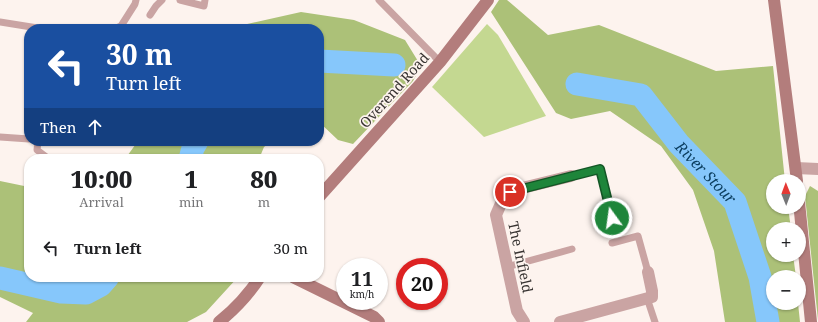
<!DOCTYPE html>
<html lang="en">
<head>
<meta charset="utf-8">
<style>
  :root { --surface:#fff; --page:#f2f2f2; --text:#202124; --muted:#757577 }
  body { margin:0; font-family:"Noto Serif",serif; background:var(--page); color:var(--text); height:100vh; display:flex; flex-direction:column; font-size:15px; white-space:nowrap }
  * { box-sizing:border-box; margin:0 }
  p { font-size:13px; color:var(--muted) }
  .icon { flex:none; width:22px; height:22px; fill:none; stroke:currentColor; stroke-width:2; stroke-linecap:round; stroke-linejoin:round }
  .map { position:relative; flex:1; overflow:hidden }
  .panel { position:absolute; left:24px; top:154px; width:300px; height:128px; display:flex; flex-direction:column; background:var(--surface); border-radius:16px; box-shadow:0 1px 3px #0004 }
  .panel>* { flex:none }
  .banner { position:absolute; left:24px; top:24px; width:300px; height:122px; border-radius:16px; box-shadow:0 1px 3px #0004; background:#1a4fa0; color:#fff; overflow:hidden }
  .needle { width:26px; rotate:359deg }
  .controls { position:absolute; left:766px; top:174px; display:grid; gap:8px }
  .controls a { display:grid; place-items:center; width:40px; height:40px; border-radius:50%; background:var(--surface); box-shadow:0 1px 3px #0004; font-size:20px }
  .speed { position:absolute; left:336px; top:258px; display:flex; gap:8px; font-size:20px; font-weight:700; text-align:center }
  .speed>* { display:grid; place-content:center; width:52px; height:52px; border-radius:50%; background:var(--surface); box-shadow:0 1px 3px #0004; line-height:1 }
  .speed small { font-size:10px; font-weight:400 }
  .speed .limit { border:6px solid #d22; background:#fff; color:#111 }
  .pin { position:absolute; display:grid; place-items:center; width:34px; height:34px; color:#fff; margin:-17px; border:2px solid #fff; border-radius:50%; box-shadow:0 1px 4px #0007 }
  .me { position:absolute; width:44px; margin:-22px; rotate:346deg; stroke-linejoin:round; filter:drop-shadow(0 0 3px #0008) }
  .turn { display:flex; align-items:center; gap:14px; height:84px; padding:0 16px; font-size:18px }
  .turn .icon { width:52px; height:52px; stroke-width:2.5 }
  .turn b { display:block; font-size:28px; line-height:34px }
  .then { display:flex; align-items:center; height:38px; padding:0 16px; background:#0003; gap:8px; font-size:15px }
  .eta { display:flex; justify-content:space-evenly; align-items:center; height:68px; text-align:center }
  .eta b { font-size:24px; font-weight:800; line-height:28px }
  ul { padding:0; list-style:none }
  li { display:flex; align-items:center; gap:12px; height:52px; padding:0 16px }
  li div { flex:1 }
  li b { display:block; font-size:15px }
  li em { font-style:normal }
  .map>svg:first-child { display:block }
</style>
</head>
<body>
<div class="map">
<svg width="818" height="322" viewBox="0 0 818 322">
  <rect width="100%" height="100%" fill="#fdf3ee"/>
  <path fill="#c4d891" d="M487,24L498,35L546,116L484,137L432,87Z"/>
  <g fill="#acc178">
    <path d="M499,0H507L548,35L599,25L716,71L773,66L785,181H773V207H788L791,229H773V255H793L796,277H773V303H798L800,322H725L714,251L693,190L661,146L610,111L571,119L556,113L491,12Z"/>
    <path d="M301,12L354,20L405,40L421,66L413,81L353,144L338,140L319,122V29H231L234,27Z"/>
    <path d="M138,141H272L264,147L259,159H125Z"/>
    <path d="M0,181L29,187V277H238L206,312L187,322H26L33,313L0,297Z"/>
    <path d="M810,186L818,191V320L805,196Z"/>
  </g>
  <g fill="none" stroke-linecap="round" stroke-linejoin="round">
    <g stroke="#86c7fb" stroke-width="23">
      <path d="M319,61L394,65"/>
      <path id="s1" d="M577,84L641,95L679,144L735,202L760,277L768,322"/>
      <path d="M190,159L193,148L197,141"/>
      <path d="M0,278L61,292L86,293L101,285L108,277"/>
    </g>
    <g stroke="#caa4a3" stroke-width="7">
      <path d="M180,0L204,6L205,0"/>
      <path d="M379,0L440,62"/>
      <path d="M150,15L156,6L162,0"/>
      <path d="M0,22L44,29"/>
      <path d="M114,29L121,26L135,4L136,0"/>
      <path d="M0,137L29,139"/>
      <path d="M38,141L37,150L49,159"/>
      <path d="M571,176L599,169L612,218"/>
      <path d="M612,243L638,236L648,272"/>
      <path d="M507,267L572,249"/>
      <path d="M647,298L655,322"/>
    </g>
    <g stroke="#caa4a3" stroke-width="12">
      <path d="M796,168L818,169"/>
      <path d="M524,322L517,311L496,215L503,199L510,191L571,176"/>
      <path d="M560,322L652,297V291L648,272"/>
    </g>
    <g stroke="#b37d7c" stroke-width="12">
      <path d="M774,0L797,181"/>
      <path d="M319,197L440,62L488,0"/>
      <path d="M799,202L811,322"/>
      <path d="M293,277L374,317L379,322"/>
      <path d="M219,322C235,309 249,294 260,277"/>
    </g>
  </g>
  <g fill="none" stroke-linecap="round" stroke-linejoin="round">
    <defs>
      <path id="route" d="M510,192L600,169L612,218"/>
    </defs>
    <use href="#route" stroke="#145626" stroke-width="10"/>
    <use href="#route" stroke="#1e853a" stroke-width="7"/>
  </g>
  <g text-anchor="middle" dominant-baseline="central" stroke-width="3.5" stroke-linejoin="round" paint-order="stroke">
    <g font-size="14" fill="#383432" stroke="#fdf3ee">
      <text transform="translate(394 90) rotate(-48)">Overend Road</text>
      <text transform="translate(521 257) rotate(78)">The Infield</text>
    </g>
    <g font-size="15" font-style="italic" fill="#0c3f60" stroke="#fdf3ee">
      <text stroke="none"><textPath href="#s1" startOffset="166">River Stour</textPath></text>
    </g>
  </g>
</svg>
<div class="controls">
<a><svg class="needle" viewBox="-14 -14 28 28"><path d="M0-13l5 13h-10z" fill="#e53935"/><path d="M0 13l5-13h-10z" fill="#757577"/></svg></a>
<a>+</a>
<a>−</a>
</div>
<div class="speed"><div>11<small>km/h</small></div><div class="limit">20</div></div>
<div class="pin" style="left:510px;top:192px;background:#d93025"><svg class="icon" aria-label="arrive" viewBox="0 0 24 24"><path d="M6 21V4h12l-3 4 3 4H6"/></svg></div>
<svg class="me" style="left:612px;top:218px" viewBox="-20 -20 40 40"><circle r="17" fill="#1e853a" stroke="#fff" stroke-width="3"/><path d="M0-11L8 9 0 5-8 9z" fill="#fff"/></svg>
<div class="banner">
<div class="turn"><svg class="icon" aria-label="left" viewBox="0 0 24 24"><path d="M17 20v-9H6M10 6l-5 5 5 5"/></svg><div><b>30 m</b>Turn left</div></div>
<div class="then">Then<svg class="icon" aria-label="ahead" viewBox="0 0 24 24"><path d="M12 20V5M6 11l6-6 6 6"/></svg></div>
</div>
<section class="panel">
<div class="eta">
<div><b>10:00</b><p>Arrival</p></div>
<div><b>1</b><p>min</p></div>
<div><b>80</b><p>m</p></div>
</div>
<ul>
<li><svg class="icon" aria-label="left" viewBox="0 0 24 24"><path d="M17 20v-9H6M10 6l-5 5 5 5"/></svg><div><b>Turn left</b></div><em>30 m</em></li>
</ul>
</section>
</div>
</body>
</html>
